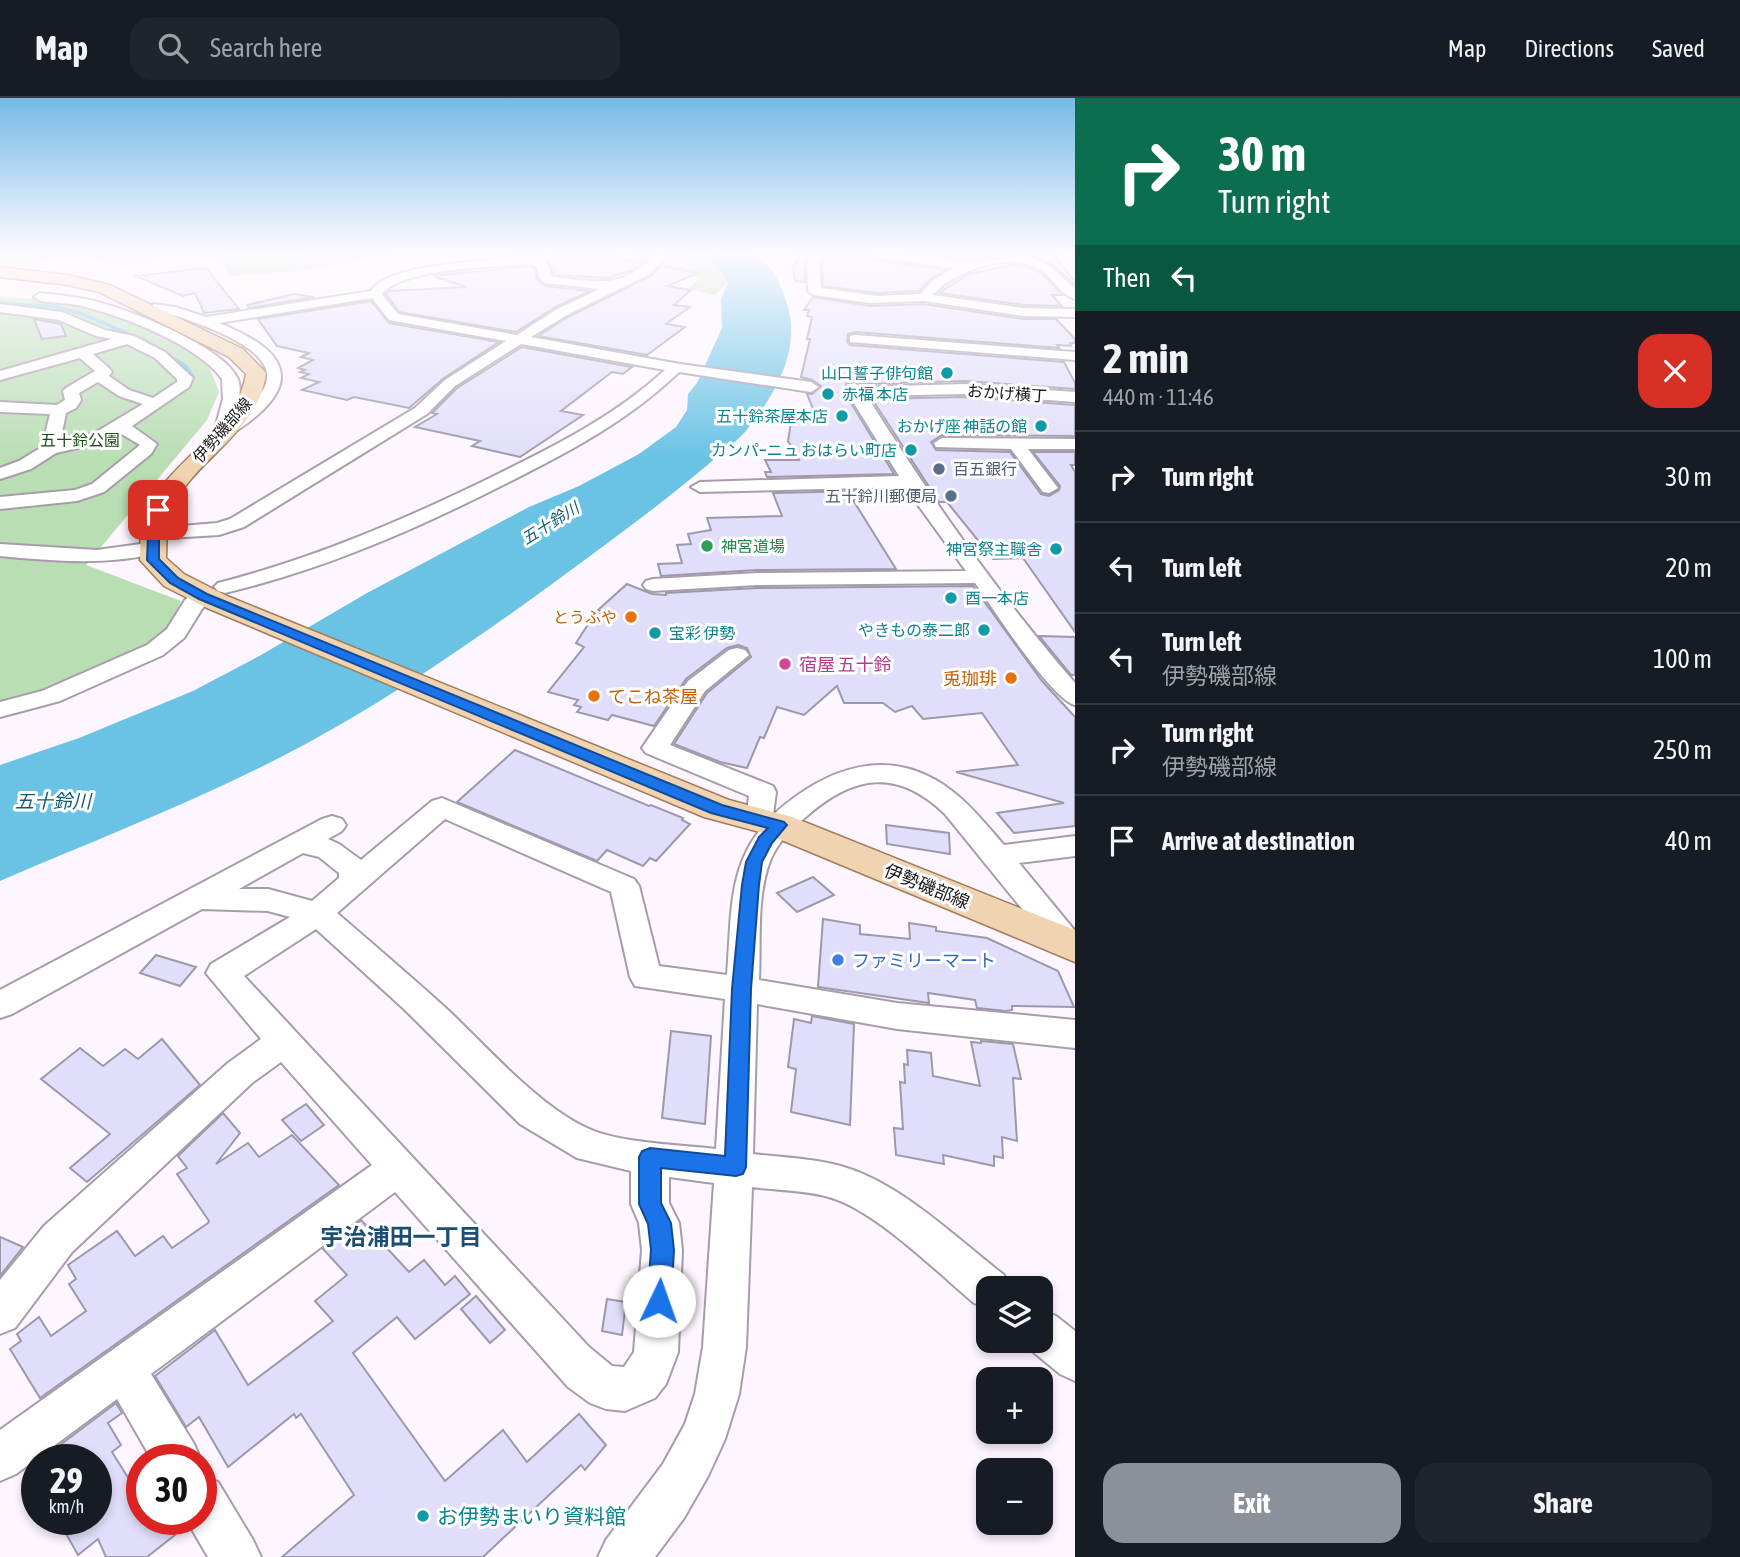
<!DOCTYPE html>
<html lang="en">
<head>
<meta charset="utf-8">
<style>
  :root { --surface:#171b24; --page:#20242c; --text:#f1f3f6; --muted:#9ea1a6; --line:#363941; --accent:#8c9099 }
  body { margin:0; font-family:"Asap Condensed","Noto Sans JP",sans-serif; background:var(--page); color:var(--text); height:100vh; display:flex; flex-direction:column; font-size:26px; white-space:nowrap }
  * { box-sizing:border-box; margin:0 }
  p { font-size:23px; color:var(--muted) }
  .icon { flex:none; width:38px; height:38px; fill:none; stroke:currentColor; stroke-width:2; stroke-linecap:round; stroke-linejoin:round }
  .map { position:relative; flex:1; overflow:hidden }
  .sheet { display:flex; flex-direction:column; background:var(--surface); width:665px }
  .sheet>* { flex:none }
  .top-card { background:#0b6e4f; color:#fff; overflow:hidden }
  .tools { position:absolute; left:976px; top:1178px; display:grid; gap:14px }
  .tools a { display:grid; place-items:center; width:77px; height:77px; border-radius:14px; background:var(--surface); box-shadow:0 4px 10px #0003; font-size:35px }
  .speed { position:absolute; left:21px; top:1346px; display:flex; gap:14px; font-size:35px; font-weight:700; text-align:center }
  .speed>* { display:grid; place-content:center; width:91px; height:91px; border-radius:50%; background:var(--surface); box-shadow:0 4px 10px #0003; line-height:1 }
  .speed small { font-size:18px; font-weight:400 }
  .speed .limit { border:10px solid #d22; background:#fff; color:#111 }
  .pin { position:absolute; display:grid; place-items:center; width:60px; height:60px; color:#fff; margin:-30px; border-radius:14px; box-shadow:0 4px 10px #0006 }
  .me { position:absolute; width:77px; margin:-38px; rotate:3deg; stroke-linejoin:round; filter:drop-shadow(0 0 5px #0008) }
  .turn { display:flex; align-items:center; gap:24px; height:147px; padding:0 28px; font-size:32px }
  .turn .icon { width:91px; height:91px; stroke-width:2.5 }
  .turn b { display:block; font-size:49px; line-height:60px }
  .then { display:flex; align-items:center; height:66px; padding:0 28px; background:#0003; gap:14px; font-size:26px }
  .round { display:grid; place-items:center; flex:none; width:74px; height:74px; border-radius:21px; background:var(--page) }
  .head { display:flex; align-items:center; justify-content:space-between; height:119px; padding:0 28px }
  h1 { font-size:42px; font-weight:700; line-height:52px }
  .primary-button { display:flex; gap:14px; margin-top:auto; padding:14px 28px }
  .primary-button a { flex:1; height:80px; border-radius:21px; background:var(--accent); color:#fff; font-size:28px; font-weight:700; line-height:80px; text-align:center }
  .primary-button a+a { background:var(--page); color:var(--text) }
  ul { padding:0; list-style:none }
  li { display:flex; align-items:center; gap:21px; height:91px; padding:0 28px; border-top:2px solid var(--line) }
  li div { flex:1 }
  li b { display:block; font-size:26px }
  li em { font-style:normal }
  header { display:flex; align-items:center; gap:42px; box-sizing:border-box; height:98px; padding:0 35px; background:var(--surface); border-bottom:2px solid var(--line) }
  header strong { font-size:33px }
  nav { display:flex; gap:38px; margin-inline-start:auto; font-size:24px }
  .search { width:490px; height:63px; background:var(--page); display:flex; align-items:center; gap:18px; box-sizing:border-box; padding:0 24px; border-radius:21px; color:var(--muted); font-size:26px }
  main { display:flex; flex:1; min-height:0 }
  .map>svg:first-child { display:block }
</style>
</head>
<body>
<header>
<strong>Map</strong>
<div class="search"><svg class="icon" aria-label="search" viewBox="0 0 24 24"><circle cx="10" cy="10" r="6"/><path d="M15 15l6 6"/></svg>Search here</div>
<nav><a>Map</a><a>Directions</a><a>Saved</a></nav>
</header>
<main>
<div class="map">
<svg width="1075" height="1459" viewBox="0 0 1075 1459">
  <rect width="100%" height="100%" fill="#fdf5ff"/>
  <g fill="#b9deb4">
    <path d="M0,156H397L300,173L229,178L224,164L181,157L125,168L85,160L37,163L18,170H0Z"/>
    <path d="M639,156H708L728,184L715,197L688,191L699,181L690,173L615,176Z"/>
    <path d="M0,199C21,201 44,200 65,204C101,211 185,241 208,269C213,276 216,286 219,294L207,322L86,467L181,503C176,513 171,528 163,536C141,561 35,596 0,605Z"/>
  </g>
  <path fill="#6ac3e5" d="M708,156C757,156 771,155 787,206C802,252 774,299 745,334C735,345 722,354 711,364C678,392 644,418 609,444C504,522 396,600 279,660C189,706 93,743 0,783V667L79,640L193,593L261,557L367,495L529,409L579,388L639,356L676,329L687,312L688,296L697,285L722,230L721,201L728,184Z"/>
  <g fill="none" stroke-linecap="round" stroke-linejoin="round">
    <g stroke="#6ac3e5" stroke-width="3.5">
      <path d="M0,206L52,208L80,215L131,237"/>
      <path d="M142,241L181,266"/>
    </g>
    <path stroke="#6ac3e5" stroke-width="4.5" d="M178,264L186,269L192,279"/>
  </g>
  <g fill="#e1defb" stroke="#9b99aa" stroke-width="2">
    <path d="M566,156H599L643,165L630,173L607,180L554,177L548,164Z"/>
    <path d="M800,156H807L804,165L805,184L795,183L793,170Z"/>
    <path d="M824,156H866L874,162L946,172L931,180L919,193L877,195L823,188L822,165Z"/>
    <path d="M926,156H1014L968,162Z"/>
    <path d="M1037,156H1053L1075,184V187L1052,166L1035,159Z"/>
    <path d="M1012,167L1025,168L1041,175L1063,197H1052L1062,208L1023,207L939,195L969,176Z"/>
    <path d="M529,168L535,171L537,182L545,188L590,193L556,209L516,234L399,214L386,196L390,193L466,189L433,178Z"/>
    <path d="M661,168L698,175L667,188L691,192L674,207L690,209L666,226L685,229L647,257L538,238L568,219L651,178Z"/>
    <path d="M206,170L239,211L204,215L195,195L183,198L136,178Z"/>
    <path d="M294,196L314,199L249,210L247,207Z"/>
    <path d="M813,199L870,208L924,206L1023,221H1056L1075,241V245H1070L1071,248L1057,247L1059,250L855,234L848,236L847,244L850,247L1064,264L1075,285V291L965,283L862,286L853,283L846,286L845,295L894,376L767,379L765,374H771L765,362H799L788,343L791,324L818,323L807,296H812L821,288L812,282L801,279L810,241H807L812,219L807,218L809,212H804Z"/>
    <path d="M371,203L389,225L499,244L444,280L409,310L354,299L347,302L302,292L319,284L301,280L309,276L300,274L305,272L298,270L313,262L301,259L309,255L277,248L258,221Z"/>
    <path d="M34,221L61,226L66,238L42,241Z"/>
    <path d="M522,249L632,269L623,276L612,274L561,313L583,317L520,359L472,348L480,343L415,329L437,316L432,315L457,290Z"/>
    <path d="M965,299L1075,307V338L942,337L931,344L936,352L1010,354L1041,396L1049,398L1059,392L1060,388L1033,354H1075V367H1071L1075,374V534L1023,460L993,461L947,404H939L872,301Z"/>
    <path d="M904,392L911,402H853L896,471L757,472L661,478L658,466L682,465L677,447L691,446L688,436L711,432L707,420L782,418L773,395Z"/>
    <path d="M627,486L652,496L666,497V495L757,490L973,488L1042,583L1075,619V728L1014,735L997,715L1064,705L956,674L1018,667L982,615L923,621L912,608L895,614L883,605H844L837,588L804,617L777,609L764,640L760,639L747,670L720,664L674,646L707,595L751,559L747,550L738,547L727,550L686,581L654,628L612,617L608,622L577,614L581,609L574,607L578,602L548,594L584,549L576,545L587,528L602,514L598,512Z"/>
    <path d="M1039,538L1075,539V577H1071Z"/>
    <path d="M515,652L649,708L651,707L683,720L682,722L690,726L656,763L650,760L643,768L607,752L597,763L457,704Z"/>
    <path d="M886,727L949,735L950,756L887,746Z"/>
    <path d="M813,779L834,797L797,814L777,795Z"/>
    <path d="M823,821L860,827V836L910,841L909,825L936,829V833L987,840L1058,873L1074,909L1012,908V912L1006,913L977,910L975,902L928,895L929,905L818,889Z"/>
    <path d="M156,857L196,869L180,888L140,875Z"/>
    <path d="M812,918L854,926L850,1027L791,1014L796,971L788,969L794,921L811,925Z"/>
    <path d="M671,933L711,938L705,1026L662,1020Z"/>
    <path d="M162,941L200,987L87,1084L70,1070L110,1036L41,981L80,950L103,968L125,951L138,961Z"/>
    <path d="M981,943L1013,946L1021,981L1013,980L1017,1043L1002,1039L1003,1060L994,1058V1068L943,1057L944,1066L896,1057L894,1030L903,1031L900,984L905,985L904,966L908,967L907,952L931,955L933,978L980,988L971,944L981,945Z"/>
    <path d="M306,1006L324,1027L301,1043L282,1022Z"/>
    <path d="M223,1015L240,1035L216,1066L248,1045L259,1059L292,1037L339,1087L40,1300L10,1251L21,1243L17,1236L39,1219L51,1238L86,1213L69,1186L76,1181L68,1167L117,1133L135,1158L163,1138L172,1150L208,1125L209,1123L177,1076L187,1070L178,1058Z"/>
    <path d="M361,1122L409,1174L424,1162L445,1187L455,1178L470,1196L415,1241L397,1219L353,1255L445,1383L503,1332L527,1364L579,1316L606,1347L585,1372L581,1367L483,1459H282L354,1397L301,1316L296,1320L294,1316L228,1369L199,1319L186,1329L155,1278L215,1232L248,1287L333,1223L315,1203L347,1177L323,1151Z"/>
    <path d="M0,1139L23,1149L0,1178Z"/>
    <path d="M476,1198L505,1232L490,1245L461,1211Z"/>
    <path d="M607,1201L626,1204L622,1237L602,1233Z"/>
    <path d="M116,1305L122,1315L108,1325L121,1347L112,1354L142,1402V1421H166L175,1437L147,1459H106L98,1441L78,1457L65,1434L81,1421H96V1362H57L52,1353Z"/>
  </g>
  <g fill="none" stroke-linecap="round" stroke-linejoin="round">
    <path stroke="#dbd3dd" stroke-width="13" stroke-dasharray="13 6" stroke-linecap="butt" d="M155,235L211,222"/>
    <defs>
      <g id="minor">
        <path d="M542,156H564L543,163L548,167L552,179C598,183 620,193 656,156H668L650,176L567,217L531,239L680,266L811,284L819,289L811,294L679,274C627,324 565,356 501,388C412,433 322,472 225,495L218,493L214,489L218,485C315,460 404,422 494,378C555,348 615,318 665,272L521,246L455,288L427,316L244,429L219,437L153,441L146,439L143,435L146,431L217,425L230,421L415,310L445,282L506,243L389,222L372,200L219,225C259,241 308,268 263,312C252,322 237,335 222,339L214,334L223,301L222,281C199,248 128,220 89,210C73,205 56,205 40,203L34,199L40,195C60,197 79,199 98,204C132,213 223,248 238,281C242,292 238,307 235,318C247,309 268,295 267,277C266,244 180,218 153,212V206L175,209L206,219L371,193C390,162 506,164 542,156ZM530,165L537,169L539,180L545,185L600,191L557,211L517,237L398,216L382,196C405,169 495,170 530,165Z"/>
        <path d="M810,156H822L819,165L821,190L877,198L920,196L933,182L954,170L874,159L868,156H908L968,165L1034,156L1030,160L1050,168L1075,191V201C1059,196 1052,178 1038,170C1008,154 954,173 933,197L1023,210L1075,211V219L1023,218L924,203L870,205L814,197L808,193L807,165Z"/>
        <path d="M0,206L62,214L105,232L134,238L165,254L193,280L189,289L132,328L157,346L151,356L104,394L77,403L0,411V399L75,392L92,386L140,347L120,335L104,344L56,355L31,371L0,381V370L19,363L42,349L50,316L0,314V304L57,307L65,302L63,293L66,290L95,273L80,260L0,282V273L112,241L96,238L59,222L0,214ZM127,246L155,260L177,281V284L153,300L129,292L109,278L112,274L110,271L93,256ZM98,284L119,298L143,306L93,336L60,344L66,315L76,310L81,302L79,295Z"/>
        <path d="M855,237L1075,254V262L850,244V238Z"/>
        <path d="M854,285L861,289L965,286L1075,294V304L965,296L867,298C929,398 998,496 1075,585V607C1052,602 992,509 975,485L757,487L653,493L646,491L643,487L646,483L653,481L757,475L966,473L905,389L700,394L691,389L700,384L899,378L847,294L849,287Z"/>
        <path d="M942,340L1075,341V351H1028L1058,390L1049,395L1043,394L1011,351L936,349L934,345Z"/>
        <path d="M155,444L162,446L165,450L162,454C108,468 55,463 0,458V446L97,452Z"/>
        <path d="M203,492L211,493L214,498L202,511L184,540L163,557L60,603L0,619V604L42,593L147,547L167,531L185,502L195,493Z"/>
        <path d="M737,550L745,552L749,557L705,593L670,647L773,688L776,694L773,717C825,670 890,645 952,693C972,708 988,729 1004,747L1075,738V758L1019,765L1075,833V855L1068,858L1057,854L945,716C897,670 854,677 807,718C792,730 777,745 770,763C756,800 761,843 759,882L897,905L1075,922V950L897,931L757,906L753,1056C778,1059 804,1060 828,1065C893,1077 952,1137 1004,1177L1009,1190H989V1211L974,1205C937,1174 877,1114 832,1100C808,1092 778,1093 752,1089L746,1249L739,1296L725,1341L708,1378L684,1420L655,1459H598L606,1442L663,1366L685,1326L695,1296L703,1249L714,1085L669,1079V1105L679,1125L682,1152L678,1254L666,1286L655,1300L625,1313L606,1311L590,1305L568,1289L395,1094L151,1276L194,1346L201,1362H152L117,1301L16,1376L0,1383V1332L372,1067L281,964L252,985L72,1154L15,1230L0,1236V1182L44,1128L228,965L261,941L206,875L211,866L290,819L268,813L202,811L12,916L0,920V892L322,721L332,718L342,721L346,727L342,733L328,741L339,746L361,762L432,703L442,700L634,781L639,788L659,868L727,877C732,821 726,765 769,722L761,724L751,721L747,715L749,698L646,655L642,650L688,583L729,552ZM445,721L611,794L630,879L635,888L725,901L716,1051C681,1047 625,1045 594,1033C544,1014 489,951 450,914C413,880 375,848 337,815ZM303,755L319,759L339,775V780L312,803L268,791H239ZM316,831L403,910L520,1026L577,1060L631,1073V1106L639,1125L642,1152L634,1254L624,1269L612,1268L589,1249L244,878Z"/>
        <path d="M1041,1212L1056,1218L1075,1233V1283L1060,1276L1026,1248L1024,1242H1041Z"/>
        <path d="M201,1377L218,1384L253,1442L261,1459H208L186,1421H201Z"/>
      </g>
      <path id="major" d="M0,169L68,177L110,187L243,251L266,275C258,339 187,363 170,417C165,431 167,446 166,460L184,476L227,498L729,702L792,719L1075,832V864L767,736L704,719L207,510L164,488L140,462C141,446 139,429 146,414C169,362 237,334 246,276L229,259L99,194L68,187L0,179Z"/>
    </defs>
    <use href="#minor" stroke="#a89caa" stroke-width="4"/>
    <use href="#major" stroke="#9e7d5a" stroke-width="3"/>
    <use href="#minor" fill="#fff" fill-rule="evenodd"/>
    <use href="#major" fill="#f0d3b0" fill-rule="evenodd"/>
  </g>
  <linearGradient id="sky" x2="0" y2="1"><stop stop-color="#75bae7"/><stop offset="0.43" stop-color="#fefaff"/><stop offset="1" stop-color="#fefaff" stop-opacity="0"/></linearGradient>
  <rect width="1075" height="360" fill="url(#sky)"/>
  <path fill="#1a73e8" stroke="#114b97" stroke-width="2" d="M158,409L164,412L159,438V461L178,480L207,496L722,707L784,724L787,727L772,745L762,764L759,787L751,891L746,1069L743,1076L736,1078L661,1070V1105L671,1125L674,1152L671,1203L668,1211L659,1215L651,1211L647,1203L651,1152L648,1126L639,1106V1059L642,1053L650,1050L725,1058L732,891L742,787L746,764L759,739L768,730L711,715L199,501L170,485L147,462L148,438L153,412Z"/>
  <g fill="#0f9aa8" stroke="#fff" stroke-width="2.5">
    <circle cx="947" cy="275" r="7"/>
    <circle cx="828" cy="296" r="7"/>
    <circle cx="842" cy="318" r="7"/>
    <circle cx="1041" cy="328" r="7"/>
    <circle cx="911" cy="352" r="7"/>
    <circle cx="1056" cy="451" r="7"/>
    <circle cx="951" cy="500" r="7"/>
    <circle cx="984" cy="532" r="7"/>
    <circle cx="655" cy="535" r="7"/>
    <circle cx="423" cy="1418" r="7"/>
  </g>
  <g fill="#5c6f8a" stroke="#fff" stroke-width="2.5">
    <circle cx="939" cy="371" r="7"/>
    <circle cx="951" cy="398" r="7"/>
  </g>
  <circle fill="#2e9e5b" stroke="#fff" stroke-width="2.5" cx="707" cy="448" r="7"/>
  <g fill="#e8710a" stroke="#fff" stroke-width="2.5">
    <circle cx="631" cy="519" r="7"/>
    <circle cx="1011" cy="580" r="7"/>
    <circle cx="594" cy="598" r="7"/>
  </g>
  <circle fill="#d1479c" stroke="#fff" stroke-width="2.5" cx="785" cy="566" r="7"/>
  <circle fill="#3f7fe0" stroke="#fff" stroke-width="2.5" cx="838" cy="862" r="7"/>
  <g text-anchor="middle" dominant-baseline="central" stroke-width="6" stroke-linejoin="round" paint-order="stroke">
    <g font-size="16" fill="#0d838f" stroke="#fff" text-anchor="end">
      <text x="933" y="275">山口誓子俳句館</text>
      <text x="842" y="296" text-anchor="start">赤福 本店</text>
      <text x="828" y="318">五十鈴茶屋本店</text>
      <text x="1027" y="328">おかげ座 神話の館</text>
      <text x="897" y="352">カンパｰニュ おはらい町店</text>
      <text x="1042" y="451">神宮祭主職舎</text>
      <text x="965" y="500" text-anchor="start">酉一本店</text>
      <text x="970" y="532">やきもの泰二郎</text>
      <text x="669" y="535" text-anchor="start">宝彩 伊勢</text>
    </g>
    <g font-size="16" fill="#19151a" stroke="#fff">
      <text transform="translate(1007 295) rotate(4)">おかげ横丁</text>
      <text transform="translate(222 332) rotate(-49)">伊勢磯部線</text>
    </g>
    <g font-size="16" fill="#194d14" stroke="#fff">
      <text x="80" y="342">五十鈴公園</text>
    </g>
    <g font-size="16" fill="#4e5e75" stroke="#fff" text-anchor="start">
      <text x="953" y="371">百五銀行</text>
      <text x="937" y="398" text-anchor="end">五十鈴川郵便局</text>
    </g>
    <g font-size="16" font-style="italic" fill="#135c73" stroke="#fff">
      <text transform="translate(550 425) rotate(-32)">五十鈴川</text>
    </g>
    <g font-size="16" fill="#27864d" stroke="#fff" text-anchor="start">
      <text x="721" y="448">神宮道場</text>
    </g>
    <g font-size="16" fill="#c56008" stroke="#fff" text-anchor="end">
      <text x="617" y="519">とうふや</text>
    </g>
    <g font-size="18" fill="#b23c85" stroke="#fff" text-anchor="start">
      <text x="799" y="566">宿屋 五十鈴</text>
    </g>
    <g font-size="18" fill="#c56008" stroke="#fff" text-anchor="end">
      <text x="997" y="580">兎珈琲</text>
      <text x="608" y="598" text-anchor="start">てこね茶屋</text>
    </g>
    <g font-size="18" fill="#19151a" stroke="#fff">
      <text transform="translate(927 788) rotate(22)">伊勢磯部線</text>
    </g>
    <g font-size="18" fill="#366cbe" stroke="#fff" text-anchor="start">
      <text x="852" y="862">ファミリーマート</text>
    </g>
    <g font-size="19" font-style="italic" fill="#135c73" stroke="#fff">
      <text x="53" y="703">五十鈴川</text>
    </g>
    <g font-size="21" fill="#0d838f" stroke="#fff" text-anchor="start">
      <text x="437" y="1418">お伊勢まいり資料館</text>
    </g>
    <g font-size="23" font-weight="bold" fill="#1b4e72" stroke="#fff">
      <text x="401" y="1139">宇治浦田一丁目</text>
    </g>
  </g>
</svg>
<div class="tools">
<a><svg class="icon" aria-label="layers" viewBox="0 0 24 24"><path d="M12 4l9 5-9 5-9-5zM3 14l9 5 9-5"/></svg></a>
<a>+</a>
<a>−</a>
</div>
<div class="speed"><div>29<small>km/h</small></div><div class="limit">30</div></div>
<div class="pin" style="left:158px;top:412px;background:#d93025"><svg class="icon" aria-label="arrive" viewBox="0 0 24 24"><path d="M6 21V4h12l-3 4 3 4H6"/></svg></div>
<svg class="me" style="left:659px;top:1203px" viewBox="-20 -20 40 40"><circle r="19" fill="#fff"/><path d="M0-13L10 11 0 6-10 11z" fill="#1a73e8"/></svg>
</div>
<section class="sheet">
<div class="top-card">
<div class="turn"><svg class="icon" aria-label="right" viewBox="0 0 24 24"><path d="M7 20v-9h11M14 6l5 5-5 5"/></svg><div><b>30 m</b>Turn right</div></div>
<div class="then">Then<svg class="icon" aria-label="left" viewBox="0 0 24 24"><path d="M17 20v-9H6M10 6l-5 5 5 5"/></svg></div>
</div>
<div class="head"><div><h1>2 min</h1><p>440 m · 11:46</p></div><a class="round" style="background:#d93025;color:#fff"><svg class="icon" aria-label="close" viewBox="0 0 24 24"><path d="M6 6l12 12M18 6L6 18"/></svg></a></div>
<ul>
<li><svg class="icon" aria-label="right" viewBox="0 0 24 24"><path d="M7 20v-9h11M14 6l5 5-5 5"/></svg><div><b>Turn right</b></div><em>30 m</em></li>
<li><svg class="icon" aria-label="left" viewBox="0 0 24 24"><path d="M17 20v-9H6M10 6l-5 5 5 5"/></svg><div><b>Turn left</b></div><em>20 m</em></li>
<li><svg class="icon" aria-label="left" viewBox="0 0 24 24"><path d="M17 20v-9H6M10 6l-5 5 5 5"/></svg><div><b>Turn left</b><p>伊勢磯部線</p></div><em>100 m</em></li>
<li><svg class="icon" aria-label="right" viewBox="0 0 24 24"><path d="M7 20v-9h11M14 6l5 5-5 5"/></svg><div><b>Turn right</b><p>伊勢磯部線</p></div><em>250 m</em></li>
<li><svg class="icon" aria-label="arrive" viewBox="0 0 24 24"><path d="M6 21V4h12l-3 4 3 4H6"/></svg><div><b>Arrive at destination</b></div><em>40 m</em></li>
</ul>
<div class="primary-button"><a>Exit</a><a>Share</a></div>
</section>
</main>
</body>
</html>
